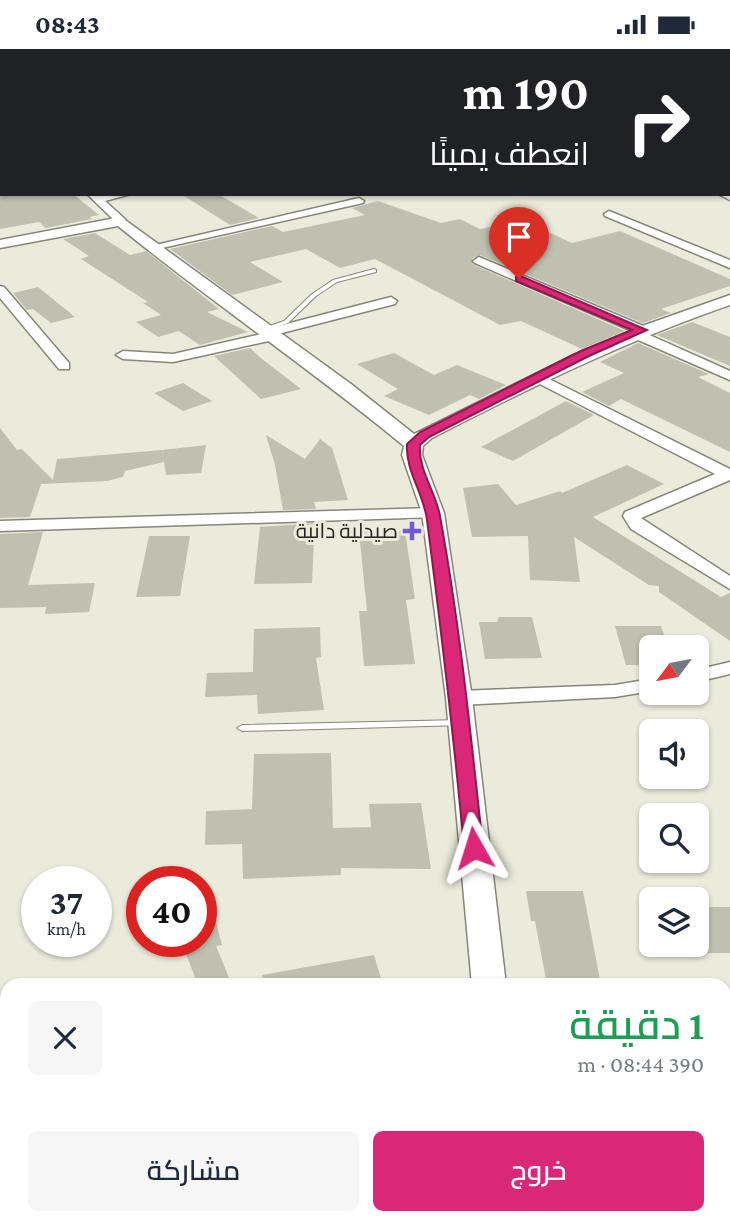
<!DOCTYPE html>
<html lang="ar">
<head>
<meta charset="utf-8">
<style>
  :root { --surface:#fff; --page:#f6f6f7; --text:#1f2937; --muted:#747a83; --accent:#db2777 }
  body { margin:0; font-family:"Crimson Pro",Cairo,serif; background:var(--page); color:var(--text); direction:rtl; height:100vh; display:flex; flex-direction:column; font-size:26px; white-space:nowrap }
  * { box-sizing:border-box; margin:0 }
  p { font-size:23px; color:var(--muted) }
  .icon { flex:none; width:38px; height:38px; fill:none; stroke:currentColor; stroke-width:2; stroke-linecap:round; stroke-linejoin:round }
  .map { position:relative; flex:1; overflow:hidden; direction:ltr }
  .sheet { position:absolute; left:0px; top:929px; width:732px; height:247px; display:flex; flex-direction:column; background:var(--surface); border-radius:21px 21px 0 0; box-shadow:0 2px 5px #0004; direction:rtl }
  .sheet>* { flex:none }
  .top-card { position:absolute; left:0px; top:0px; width:732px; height:147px; box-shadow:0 2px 5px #0004; direction:rtl; background:#202124; color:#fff; overflow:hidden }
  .needle { width:46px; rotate:238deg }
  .buttons { position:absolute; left:639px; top:586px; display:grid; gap:14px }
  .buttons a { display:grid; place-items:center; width:70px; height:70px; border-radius:10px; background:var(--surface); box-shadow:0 2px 5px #0004; font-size:35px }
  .speed { position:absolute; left:21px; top:817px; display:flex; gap:14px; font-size:35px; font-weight:700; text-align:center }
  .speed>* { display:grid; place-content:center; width:91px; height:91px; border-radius:50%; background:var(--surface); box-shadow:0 2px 5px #0004; line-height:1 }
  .speed small { font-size:18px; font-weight:400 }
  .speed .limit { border:10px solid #d22; background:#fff; color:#111 }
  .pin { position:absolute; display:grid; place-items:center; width:60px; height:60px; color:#fff; margin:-72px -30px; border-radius:50% 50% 50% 0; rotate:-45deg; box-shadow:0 0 7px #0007 }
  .pin .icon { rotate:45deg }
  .me { position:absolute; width:77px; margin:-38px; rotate:354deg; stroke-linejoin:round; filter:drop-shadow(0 0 5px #0008) }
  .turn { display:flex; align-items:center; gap:24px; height:147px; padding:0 28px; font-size:32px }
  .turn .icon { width:91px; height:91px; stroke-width:2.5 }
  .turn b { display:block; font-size:49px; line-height:60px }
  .round { display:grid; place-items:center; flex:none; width:74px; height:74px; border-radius:10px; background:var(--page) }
  .headline { display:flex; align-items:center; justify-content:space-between; height:119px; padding:0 28px }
  h1 { font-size:42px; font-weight:600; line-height:52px; color:#1e9e55 }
  .cta { display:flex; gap:14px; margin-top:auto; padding:14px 28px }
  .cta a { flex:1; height:80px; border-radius:10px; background:var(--accent); color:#fff; font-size:28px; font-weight:600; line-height:80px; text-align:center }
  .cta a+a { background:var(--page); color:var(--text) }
  .status { display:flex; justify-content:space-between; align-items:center; height:49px; padding:0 35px; background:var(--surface); direction:ltr }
  .status svg { height:19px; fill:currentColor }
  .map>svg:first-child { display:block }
</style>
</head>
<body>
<div class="status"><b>08:43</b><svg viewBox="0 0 49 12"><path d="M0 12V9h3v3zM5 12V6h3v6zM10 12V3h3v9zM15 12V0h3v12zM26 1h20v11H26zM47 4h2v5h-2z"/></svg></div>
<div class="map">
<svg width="730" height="1175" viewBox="0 0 730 1175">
  <rect width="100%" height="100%" fill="#eaebdb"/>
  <g fill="#bfc0b0">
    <path d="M0,145H73L99,166L89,168L92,170L46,179L39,173L0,180Z"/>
    <path d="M181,145H218L259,169L230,176Z"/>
    <path d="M378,152L441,174L460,170L480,180L522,171L572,194L620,182L730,230V237L661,260L671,264L643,274L480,206L472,210L474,216L625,282L582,300L521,272L500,276L375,210L340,219L306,200L250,213L283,233L232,246L170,200L272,177L283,183L365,166L352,159Z"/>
    <path d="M95,184L130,206L146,202L219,260L207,263L248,283L200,296L179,282L158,288L136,273L161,266L143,254L148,253L81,210L89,207L63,190Z"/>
    <path d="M38,238L75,268L51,274L33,260L27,261L13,244Z"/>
    <path d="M692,273L730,288V317L657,286Z"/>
    <path d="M638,294L709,325L698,328L730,344V403L621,350L609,357L582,343L624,324L600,313Z"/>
    <path d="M250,299L262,310L301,340L261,350L214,307Z"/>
    <path d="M394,304L434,326L457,316L506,336L479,350L470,346L429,366L384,347L398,340L357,315Z"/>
    <path d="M183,334L212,352L183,362L154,344Z"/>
    <path d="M566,352L594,366L513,412L481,398Z"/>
    <path d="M0,379L17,401L22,400L53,431L57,410L162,401L164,413L125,422L123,428L107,432L41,435L30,468L0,469Z"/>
    <path d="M266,386L305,410L320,390L332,399L348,451L314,453L316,460L283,461L275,416Z"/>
    <path d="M206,396L201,424L166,426L162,401Z"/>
    <path d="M627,416L664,435L593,468L721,548L730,544V592L659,543V537L649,536L574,488L580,533L530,531L528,487L472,488L463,439L498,435L516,456L560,442L562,444Z"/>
    <path d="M318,474L321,490L314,491L312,534L254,535L260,478Z"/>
    <path d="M405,482L415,550L406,551L415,615L364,617L359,562H367L359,483Z"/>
    <path d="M43,483L28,536L95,534L89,563L45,565L46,558L0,559V485Z"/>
    <path d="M149,487H190L180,547L136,548Z"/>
    <path d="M499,568H532L542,609L485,610L479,573H497Z"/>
    <path d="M615,577H661L668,598H651V616H626Z"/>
    <path d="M320,578L321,608L316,609L324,661L258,665L257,646L205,648L207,624L253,623L254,580Z"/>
    <path d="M331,704L333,779L371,778L369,755L421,754L431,820L341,819V826L243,830L242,795L205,796L206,762L252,760L254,705Z"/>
    <path d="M208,842L222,896L216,897L232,936H198L181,892H201V843Z"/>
    <path d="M526,842H583L601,936H547L535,872H531Z"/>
    <rect x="696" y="858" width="34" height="46"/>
    <path d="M374,906L383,936H263L262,926Z"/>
  </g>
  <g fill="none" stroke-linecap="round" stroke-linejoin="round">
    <defs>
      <g id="service">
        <path d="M374,220L376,221V223L337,233L316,247L288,274L264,282L261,280L284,272L312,245L333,231Z"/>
        <path d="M461,671L466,674L465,676L242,682L237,679L242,676Z"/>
      </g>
      <g id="minor">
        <path d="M0,0H19L0,4Z"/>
        <path d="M79,0H97L76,2Z"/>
        <path d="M208,0H225L205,2Z"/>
        <path d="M244,0H254L256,2H246Z"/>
        <path d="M400,0H418L397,2Z"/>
        <path d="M511,0H521L523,2H513Z"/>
        <rect x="0" y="28" width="2" height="4"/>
        <path d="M2,104V110L0,111V105Z"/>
        <path d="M730,144V151L718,145H730Z"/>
        <path d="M87,145H131L105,152L125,170V174H117Z"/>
        <path d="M359,149L364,152L363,154L153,201L147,198Z"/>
        <path d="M609,162L730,211V219L605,167L604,165Z"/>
        <path d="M479,208L646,278L648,281L645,284L730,322V331L629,287L627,284L630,281L475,214L473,212Z"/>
        <path d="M0,237L4,238L69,314V320H59L0,249Z"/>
        <path d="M391,248L397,252L395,255L278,285V290L173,313L123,310L116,306L123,302L173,305L262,285L263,281Z"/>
        <path d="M539,325L730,420V431L641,469L730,527V540L631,480L623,467L625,463L715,425L534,332V326Z"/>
        <path d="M433,459L441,464L439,468L0,482V472Z"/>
        <path d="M730,613V625L696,633V621Z"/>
        <path d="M651,630V642L615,648L459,656L452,654L449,649L452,644L459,642L615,636Z"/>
      </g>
      <g id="tertiary">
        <path d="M121,168L351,335L414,385L569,308L645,276L730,246V256C626,292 529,339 432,389L423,397L422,406L444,464L472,649L506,936H472L446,649L422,464L402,406L404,397C311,320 211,253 118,177L0,199V191Z"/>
        <rect x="496" y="1169" width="40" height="6"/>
      </g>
    </defs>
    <use href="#service" stroke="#868678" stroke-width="2"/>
    <use href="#minor" stroke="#868678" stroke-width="3"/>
    <use href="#tertiary" stroke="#868678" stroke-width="3"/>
    <use href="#service" fill="#fff" fill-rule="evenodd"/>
    <use href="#minor" fill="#fff" fill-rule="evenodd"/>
    <use href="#tertiary" fill="#fff" fill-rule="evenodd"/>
  </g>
  <path fill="#db2777" stroke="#8e194d" stroke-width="2" d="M516,228H523L647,281L589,307L429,388L420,396C418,421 436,443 440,467C460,577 471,688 483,799L480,804H467L464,799C454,689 441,580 427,471C424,445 405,421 407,395L420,383L581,302L632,281L516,232Z"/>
  <path fill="#715ad5" stroke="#eaebdb" stroke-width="2.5" d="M408.5 471.5h7v7h7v7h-7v7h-7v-7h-7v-7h7z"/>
  <g text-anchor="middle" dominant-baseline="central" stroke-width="6" stroke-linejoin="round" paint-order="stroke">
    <g font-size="21" fill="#25251f" stroke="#eaebdb" text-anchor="end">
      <text x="398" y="482">صيدلية دانية</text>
    </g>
  </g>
</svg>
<div class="buttons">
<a><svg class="needle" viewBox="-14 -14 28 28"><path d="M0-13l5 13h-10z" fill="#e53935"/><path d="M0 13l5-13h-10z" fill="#747a83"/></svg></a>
<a><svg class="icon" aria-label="sound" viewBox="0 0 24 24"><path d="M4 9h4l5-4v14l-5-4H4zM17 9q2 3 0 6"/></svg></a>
<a><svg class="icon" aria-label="search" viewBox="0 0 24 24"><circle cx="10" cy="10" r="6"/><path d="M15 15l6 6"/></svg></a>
<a><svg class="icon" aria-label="layers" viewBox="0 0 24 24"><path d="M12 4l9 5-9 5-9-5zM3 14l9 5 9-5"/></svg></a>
</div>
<div class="speed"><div>37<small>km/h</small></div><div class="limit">40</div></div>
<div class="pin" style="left:519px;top:230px;background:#d93025"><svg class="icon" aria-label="arrive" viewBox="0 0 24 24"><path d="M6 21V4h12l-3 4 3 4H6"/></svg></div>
<svg class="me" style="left:474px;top:799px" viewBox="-20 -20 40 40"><path d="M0-17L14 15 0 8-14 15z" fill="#db2777" stroke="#fff" stroke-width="4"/></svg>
<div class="top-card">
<div class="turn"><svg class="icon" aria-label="right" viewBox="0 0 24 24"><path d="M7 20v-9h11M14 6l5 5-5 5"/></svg><div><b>190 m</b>انعطف يمينًا</div></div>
</div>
<section class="sheet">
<div class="headline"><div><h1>1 دقيقة</h1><p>390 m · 08:44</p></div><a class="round"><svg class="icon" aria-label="close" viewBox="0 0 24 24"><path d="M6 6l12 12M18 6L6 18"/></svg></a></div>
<div class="cta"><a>خروج</a><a>مشاركة</a></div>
</section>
</div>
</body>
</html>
